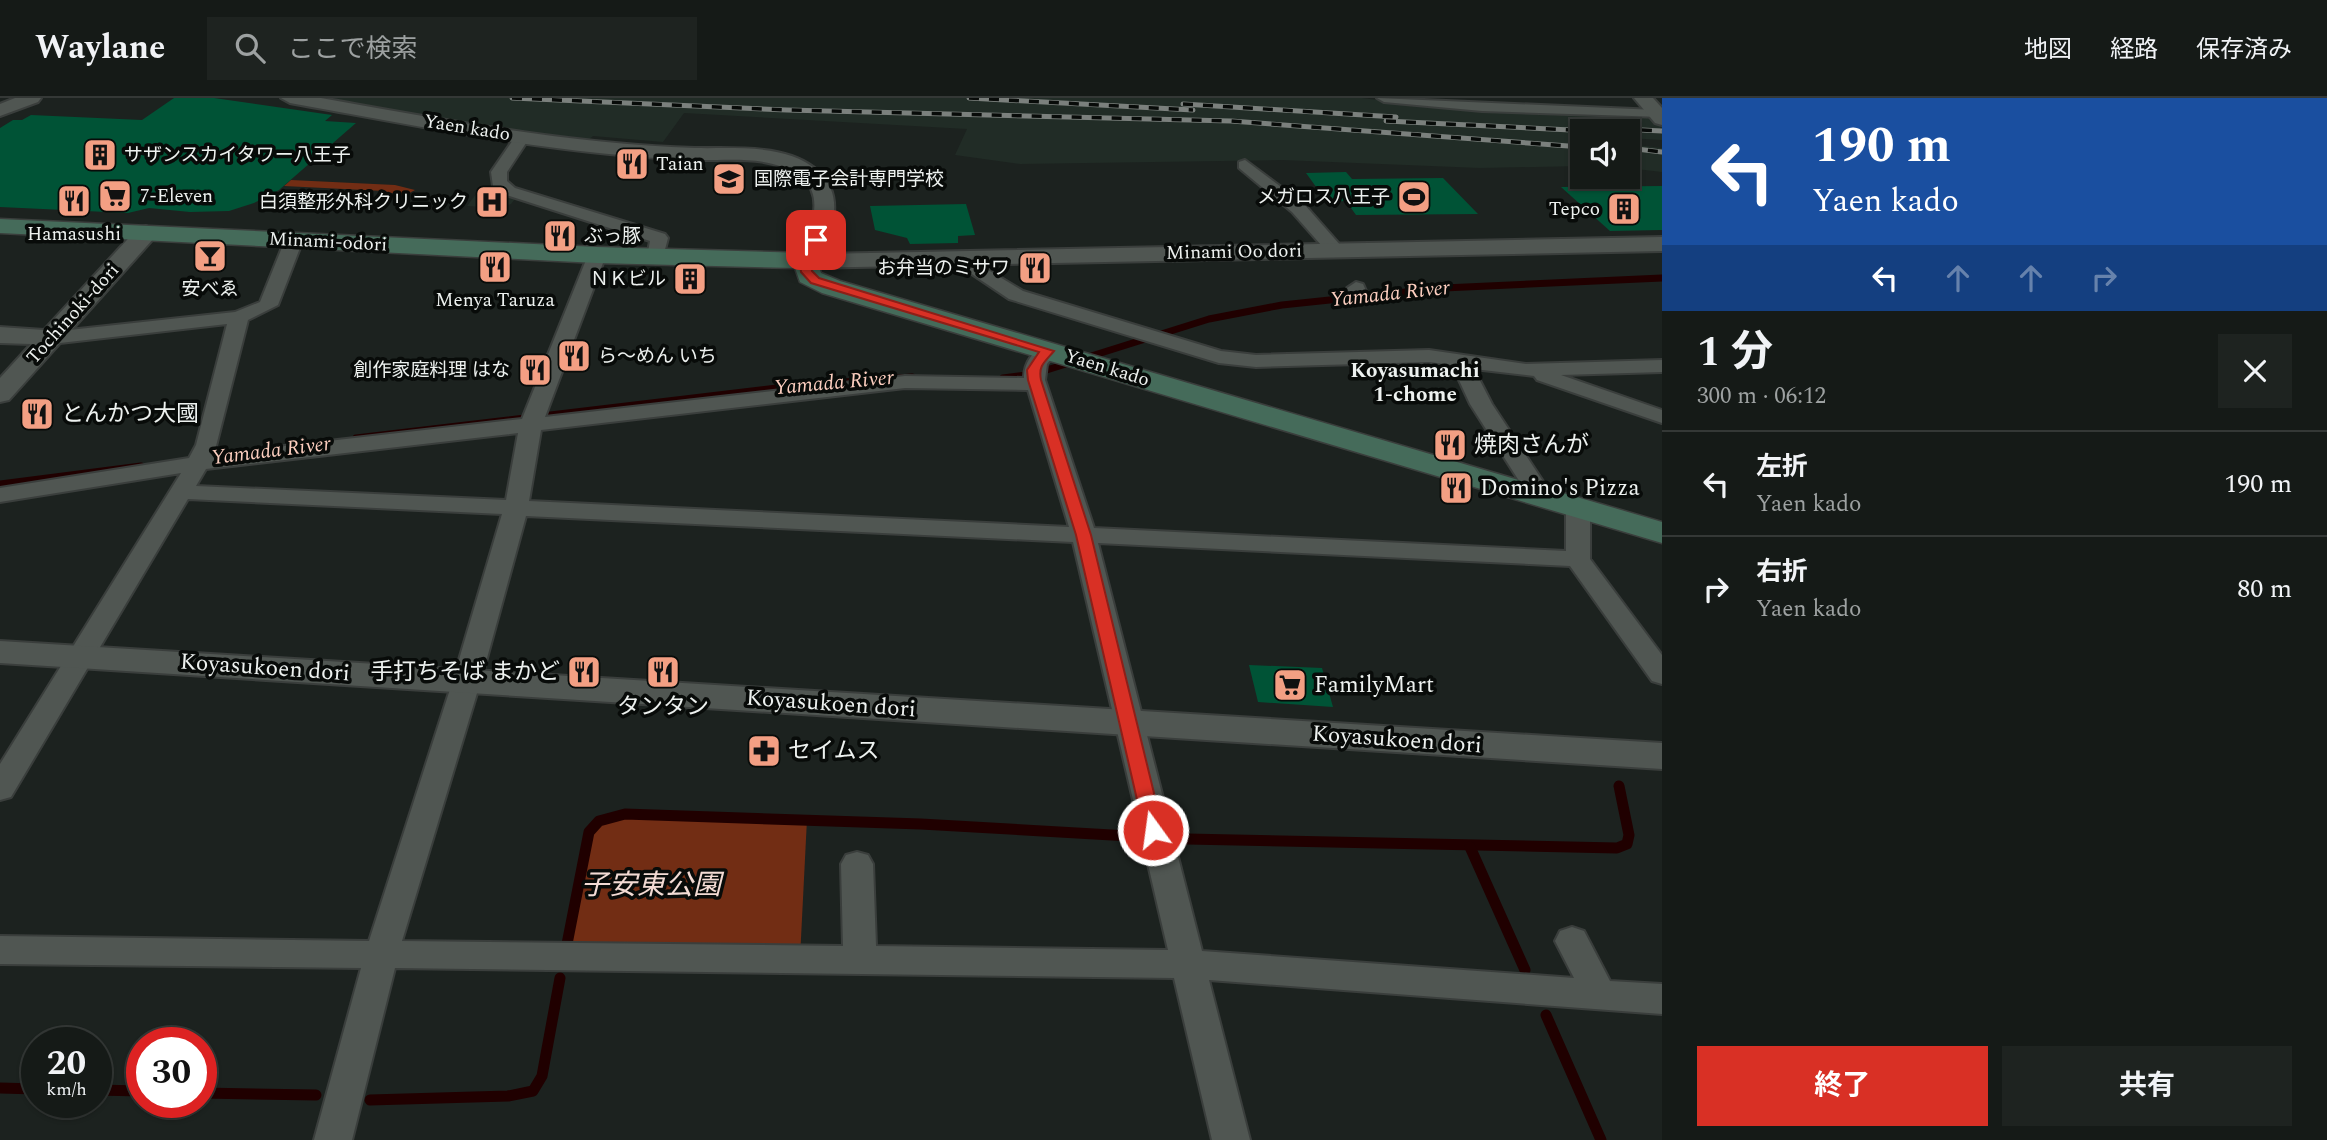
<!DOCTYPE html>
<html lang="ja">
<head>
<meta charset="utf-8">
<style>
  :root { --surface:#151a17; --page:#1e2320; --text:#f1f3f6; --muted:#9da1a1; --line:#343836; --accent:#d93025 }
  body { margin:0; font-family:Spectral,"Noto Sans JP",serif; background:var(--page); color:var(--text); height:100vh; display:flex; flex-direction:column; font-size:26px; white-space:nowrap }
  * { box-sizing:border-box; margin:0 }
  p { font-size:23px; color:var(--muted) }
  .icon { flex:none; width:38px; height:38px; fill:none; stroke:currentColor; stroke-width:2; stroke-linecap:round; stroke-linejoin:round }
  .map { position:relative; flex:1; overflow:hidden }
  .side { display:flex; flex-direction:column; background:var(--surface); width:665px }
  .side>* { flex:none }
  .hud { background:#1a4fa0; color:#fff; overflow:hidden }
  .tools { position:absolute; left:1570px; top:21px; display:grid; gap:14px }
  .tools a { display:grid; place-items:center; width:70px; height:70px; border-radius:0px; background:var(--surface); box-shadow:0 2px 5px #0004,0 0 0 2px var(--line); font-size:35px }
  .speed { position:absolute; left:21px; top:929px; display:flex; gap:14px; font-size:35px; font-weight:700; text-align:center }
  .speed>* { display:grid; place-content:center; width:91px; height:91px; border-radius:50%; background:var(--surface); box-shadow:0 2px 5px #0004,0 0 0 2px var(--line); line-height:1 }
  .speed small { font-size:18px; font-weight:400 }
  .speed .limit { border:10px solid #d22; background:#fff; color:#111 }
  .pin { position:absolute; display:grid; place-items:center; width:60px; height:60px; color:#fff; margin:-30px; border-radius:14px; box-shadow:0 4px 10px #0006 }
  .me { position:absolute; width:77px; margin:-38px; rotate:346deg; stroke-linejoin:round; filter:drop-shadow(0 0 5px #0008) }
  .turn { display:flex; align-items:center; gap:24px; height:147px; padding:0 35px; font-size:32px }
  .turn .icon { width:91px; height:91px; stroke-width:2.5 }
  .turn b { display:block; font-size:49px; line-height:60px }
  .lanes { display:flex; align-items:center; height:66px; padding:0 35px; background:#0003; justify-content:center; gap:35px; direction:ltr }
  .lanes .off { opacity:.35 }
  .round { display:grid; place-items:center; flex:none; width:74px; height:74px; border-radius:0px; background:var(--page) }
  .headline { display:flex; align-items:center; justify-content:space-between; height:119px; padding:0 35px }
  h1 { font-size:42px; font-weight:700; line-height:52px }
  .primary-button { display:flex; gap:14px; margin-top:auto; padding:14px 35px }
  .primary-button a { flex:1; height:80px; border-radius:0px; background:var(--accent); color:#fff; font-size:28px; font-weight:700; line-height:80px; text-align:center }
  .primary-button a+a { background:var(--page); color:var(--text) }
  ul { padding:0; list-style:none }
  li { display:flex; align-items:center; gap:21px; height:105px; padding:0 35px; border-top:2px solid var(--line) }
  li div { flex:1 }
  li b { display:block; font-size:26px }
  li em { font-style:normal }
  header { display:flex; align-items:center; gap:42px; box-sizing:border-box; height:98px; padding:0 35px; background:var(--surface); border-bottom:2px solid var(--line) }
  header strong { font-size:33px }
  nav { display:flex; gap:38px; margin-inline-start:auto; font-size:24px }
  .search { width:490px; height:63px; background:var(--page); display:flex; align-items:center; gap:18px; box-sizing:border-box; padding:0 24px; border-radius:0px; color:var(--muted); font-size:26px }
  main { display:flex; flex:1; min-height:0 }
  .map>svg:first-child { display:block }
</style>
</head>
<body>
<header>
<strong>Waylane</strong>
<div class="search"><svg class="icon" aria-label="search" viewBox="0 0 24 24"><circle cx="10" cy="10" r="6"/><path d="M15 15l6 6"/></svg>ここで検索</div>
<nav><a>地図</a><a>経路</a><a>保存済み</a></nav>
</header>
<main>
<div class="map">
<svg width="1662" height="1042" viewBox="0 0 1662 1042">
  <rect width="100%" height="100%" fill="#1c221f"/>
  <g fill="#212c26">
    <path d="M322,0H1362L1427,8L1662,19V42L1628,40V33H1582V68L1480,70L1282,62L1020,66L955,57L967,31L684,15L663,44L593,38L585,45Z"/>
    <path d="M1628,46L1662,50V74L1628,70Z"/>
    <path d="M477,95L495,96L515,101L511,106L500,110L467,108Z"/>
  </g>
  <g fill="#722d14">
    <path d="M291,82L395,87L415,92L404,98L384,93L284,88Z"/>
    <path d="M625,716L807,721L800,860L565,856L589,734L599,723Z"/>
  </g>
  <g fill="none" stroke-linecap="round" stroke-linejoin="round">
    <g stroke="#200000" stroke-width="7">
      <path d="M1003,280L1034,276L1209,221L1282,207L1444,190L1662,180"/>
      <path d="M356,340L802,287L912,279"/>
      <path d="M0,386L141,368"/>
    </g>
    <g stroke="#200000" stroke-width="11">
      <path d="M1187,741L1617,750L1627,746L1629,737L1619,688"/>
      <path d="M1470,749L1525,872"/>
      <path d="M567,846L589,734L599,723L625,716L921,726L1129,738"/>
      <path d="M1546,917L1601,1042"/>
      <path d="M0,990L37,991"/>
      <path d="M96,992L142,993"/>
      <path d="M201,995L316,997"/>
      <path d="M370,1002L508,998L533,993L542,978L560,880"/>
    </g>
  </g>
  <g fill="#005336">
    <path d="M174,0H214L332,17L325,23L356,25L279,92L254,105L229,113L190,114L149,110L128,115L0,109V30L13,22H22L31,17L142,22Z"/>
    <path d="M1346,74L1352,81L1443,80L1478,116L1356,117L1346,103L1327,104L1306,75Z"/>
    <path d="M1662,88V132L1610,133L1561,89Z"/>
    <path d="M966,106L975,137L958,138V145L910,146L907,140L875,132L870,108Z"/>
    <path d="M1249,567L1322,570L1333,609L1258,604Z"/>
  </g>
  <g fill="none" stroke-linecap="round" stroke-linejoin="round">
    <defs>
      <g id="minor">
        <path d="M1377,0L1657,12L1662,13V19L1482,13L1384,4Z"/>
        <path d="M522,34L530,39L507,74V83L515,90L665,136L668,140L662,163L656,164L647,159L650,143L503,96L493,88L491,74L517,36Z"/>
        <path d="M1245,62L1304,106L1341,148L1344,152L1341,156H1329L1292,114L1239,70V64Z"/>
        <path d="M294,137L303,142L278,207L248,222L214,356L522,321L588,157L597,152L606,157L545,319L905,278L1024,280C1024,265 1033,251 1048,247L1058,253L1047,266L1045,282L1094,430L1566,453V411L1570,406H1586L1590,411V461L1662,557V586L1652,583L1570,468L1098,445L1202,853L1574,880L1555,843L1560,833L1572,829L1584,833L1610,883L1662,886V916L1209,882L1250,1042H1212L1174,880L395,870L352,1042H314L361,870L0,866V838L369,843L453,582L502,416L188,401L11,699L0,702V666L181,375L0,404V390L189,360L196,347L227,226L51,246L41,240L51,234L235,214L260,204L285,142ZM905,290L1028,292L1069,429L529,403L541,332ZM518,335L506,402L196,388L206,371ZM526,418L1073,444L1168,852L876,848L873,766L868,757L857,754L846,757L841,766L843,848L402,843L481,582Z"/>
        <path d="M960,155L1023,193L1221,253L1256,257L1429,252L1526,266L1662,262V274L1561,277L1662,312V325L1537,282L1534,278L1474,271L1492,306L1554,400L1550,405H1534L1530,400L1470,306L1452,267L1429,264L1256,269L1219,265L1009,201L954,164L951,160Z"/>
        <path d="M1356,184L1363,186L1370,202L1368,206H1354L1347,190Z"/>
      </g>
      <g id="tertiary">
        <path d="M15,0H41L38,4L0,18V6Z"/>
        <path d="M281,0H321C445,22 569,46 695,50C734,51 787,45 818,73C844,96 834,129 821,156L1662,139V153L806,170L795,163C807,141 828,101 802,80C773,56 729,63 695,62C558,57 424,29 290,5Z"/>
        <path d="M1634,0H1653L1662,10V27L1655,25Z"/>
        <path d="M146,128L157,135L154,140L9,302L0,304V280L31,246L0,245V229L44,232L138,130Z"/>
        <path d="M0,543L1662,645V671L0,565Z"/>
      </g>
      <path id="secondary" d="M0,121L597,149L806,155L815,158L821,175L840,183L1662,424V445L822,195L800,184L795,170L597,165L0,135Z"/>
    </defs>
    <use href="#minor" stroke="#3a3e3c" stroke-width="4"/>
    <use href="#tertiary" stroke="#3a3e3c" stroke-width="4"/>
    <use href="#secondary" stroke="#3a3e3c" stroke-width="3"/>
    <use href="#minor" fill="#505652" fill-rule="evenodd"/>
    <use href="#tertiary" fill="#505652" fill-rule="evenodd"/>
    <use href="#secondary" fill="#456b5a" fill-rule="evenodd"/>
    <defs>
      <g id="rail">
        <path d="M512,0L787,12L1231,23L1582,49"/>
        <path d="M969,0L1193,12"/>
        <path d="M1183,6L1396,19"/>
        <path d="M1386,23L1592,33"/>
        <path d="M1582,29L1662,33"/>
        <path d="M1628,50L1662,54"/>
      </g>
    </defs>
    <use href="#rail" stroke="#7b807d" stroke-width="5"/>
    <use href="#rail" stroke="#080b09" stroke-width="3.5" stroke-dasharray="10" stroke-linecap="butt"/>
  </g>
  <path fill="#d93025" stroke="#8d1f18" stroke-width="2" d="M812,139L821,142L811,163L812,173L819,180L1054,253C1045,264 1038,267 1041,282L1091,437L1163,732L1160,737H1147L1144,732L1076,437L1028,282L1027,272L1039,254L811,185L801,174L800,163Z"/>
  <defs>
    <symbol id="building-square" viewBox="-11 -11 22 22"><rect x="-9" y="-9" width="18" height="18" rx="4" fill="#f39f83" stroke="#080b09"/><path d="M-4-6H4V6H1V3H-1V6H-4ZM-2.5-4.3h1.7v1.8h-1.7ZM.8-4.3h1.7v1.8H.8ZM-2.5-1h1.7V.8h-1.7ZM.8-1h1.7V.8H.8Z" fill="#111"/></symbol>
    <symbol id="restaurant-square" viewBox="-11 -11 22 22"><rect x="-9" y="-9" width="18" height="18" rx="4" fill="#f39f83" stroke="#080b09"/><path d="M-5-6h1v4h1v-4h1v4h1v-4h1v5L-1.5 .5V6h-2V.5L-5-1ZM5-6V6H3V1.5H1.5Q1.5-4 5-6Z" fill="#111"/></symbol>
    <symbol id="university-square" viewBox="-11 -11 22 22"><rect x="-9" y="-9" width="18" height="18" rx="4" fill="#f39f83" stroke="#080b09"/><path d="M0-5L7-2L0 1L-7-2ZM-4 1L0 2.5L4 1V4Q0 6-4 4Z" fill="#111"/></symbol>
    <symbol id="supermarket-square" viewBox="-11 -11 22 22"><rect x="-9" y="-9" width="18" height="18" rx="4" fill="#f39f83" stroke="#080b09"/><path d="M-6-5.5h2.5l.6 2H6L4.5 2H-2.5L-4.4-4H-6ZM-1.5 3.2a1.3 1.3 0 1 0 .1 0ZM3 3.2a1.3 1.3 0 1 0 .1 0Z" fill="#111"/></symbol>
    <symbol id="stadium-square" viewBox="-11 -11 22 22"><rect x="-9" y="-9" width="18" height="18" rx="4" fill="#f39f83" stroke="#080b09"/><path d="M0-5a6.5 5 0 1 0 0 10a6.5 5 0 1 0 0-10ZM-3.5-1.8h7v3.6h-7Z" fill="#111"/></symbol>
    <symbol id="hospital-square" viewBox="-11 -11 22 22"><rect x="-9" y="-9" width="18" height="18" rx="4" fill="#f39f83" stroke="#080b09"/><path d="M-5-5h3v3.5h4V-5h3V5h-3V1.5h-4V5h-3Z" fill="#111"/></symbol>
    <symbol id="bar-square" viewBox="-11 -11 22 22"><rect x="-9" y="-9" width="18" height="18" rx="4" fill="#f39f83" stroke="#080b09"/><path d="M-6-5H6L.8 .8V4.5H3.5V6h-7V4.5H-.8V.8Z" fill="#111"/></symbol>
    <symbol id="pharmacy-square" viewBox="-11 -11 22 22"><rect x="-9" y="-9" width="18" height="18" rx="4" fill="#f39f83" stroke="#080b09"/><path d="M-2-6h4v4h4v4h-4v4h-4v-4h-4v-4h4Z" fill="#111"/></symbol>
  </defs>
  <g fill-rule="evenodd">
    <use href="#building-square" x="81" y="38" width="38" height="38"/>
    <use href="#restaurant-square" x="613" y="47" width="38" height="38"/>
    <use href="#university-square" x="710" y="62" width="38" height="38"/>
    <use href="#supermarket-square" x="96" y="79" width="38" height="38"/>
    <use href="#stadium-square" x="1395" y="80" width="38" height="38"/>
    <use href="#restaurant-square" x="55" y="84" width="38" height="38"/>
    <use href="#hospital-square" x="473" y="85" width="38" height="38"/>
    <use href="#building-square" x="1605" y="92" width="38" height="38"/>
    <use href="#restaurant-square" x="541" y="119" width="38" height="38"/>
    <use href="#bar-square" x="191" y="139" width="38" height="38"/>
    <use href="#restaurant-square" x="476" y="150" width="38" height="38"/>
    <use href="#restaurant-square" x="1016" y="151" width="38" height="38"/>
    <use href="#building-square" x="671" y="162" width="38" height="38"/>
    <use href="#restaurant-square" x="555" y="239" width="38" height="38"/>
    <use href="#restaurant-square" x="516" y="253" width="38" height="38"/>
    <use href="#restaurant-square" x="18" y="297" width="38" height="38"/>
    <use href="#restaurant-square" x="1431" y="328" width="38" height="38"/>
    <use href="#restaurant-square" x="1437" y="371" width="38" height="38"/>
    <use href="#restaurant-square" x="565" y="555" width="38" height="38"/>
    <use href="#restaurant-square" x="644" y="555" width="38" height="38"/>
    <use href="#supermarket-square" x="1271" y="568" width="38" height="38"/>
    <use href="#pharmacy-square" x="745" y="634" width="38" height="38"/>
  </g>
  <g text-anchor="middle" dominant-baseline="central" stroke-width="7" stroke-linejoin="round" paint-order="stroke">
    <g font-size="19" fill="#edf1ef" stroke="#080b09">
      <text transform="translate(467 30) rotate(9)">Yaen kado</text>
      <text transform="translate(328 144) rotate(3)">Minami-odori</text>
      <text transform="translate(1234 154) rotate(-1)">Minami Oo dori</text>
      <text transform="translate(73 216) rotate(-48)">Tochinoki-dori</text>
      <text transform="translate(1107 270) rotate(17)">Yaen kado</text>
    </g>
    <g font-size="19" fill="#edf1ef" stroke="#080b09" text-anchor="start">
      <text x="124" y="57">サザンスカイタワー八王子</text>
      <text x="656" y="66">Taian</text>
      <text x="754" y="81">国際電子会計専門学校</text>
      <text x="140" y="98">7-Eleven</text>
      <text x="1390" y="99" text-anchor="end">メガロス八王子</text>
      <text x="468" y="104" text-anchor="end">白須整形外科クリニック</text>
      <text x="1600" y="111" text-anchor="end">Tepco</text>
      <text x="74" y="136" text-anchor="middle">Hamasushi</text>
      <text x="584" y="138">ぶっ豚</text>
      <text x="1010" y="170" text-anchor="end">お弁当のミサワ</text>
      <text x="666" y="181" text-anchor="end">ＮＫビル</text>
      <text x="210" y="191" text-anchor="middle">安べゑ</text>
      <text x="495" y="202" text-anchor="middle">Menya Taruza</text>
      <text x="598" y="258">ら～めん いち</text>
      <text x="510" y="272" text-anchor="end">創作家庭料理 はな</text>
    </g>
    <g font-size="21" font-style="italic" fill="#fccebf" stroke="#080b09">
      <text transform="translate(1390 196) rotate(-6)">Yamada River</text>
      <text transform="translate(834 285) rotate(-5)">Yamada River</text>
      <text transform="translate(271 353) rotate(-7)">Yamada River</text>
    </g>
    <g font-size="21" font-weight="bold" fill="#edf1ef" stroke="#080b09">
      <text x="1415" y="273">Koyasumachi<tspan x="1415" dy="24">1-chome</tspan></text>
    </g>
    <g font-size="23" fill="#edf1ef" stroke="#080b09" text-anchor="start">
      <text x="61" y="316">とんかつ大國</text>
      <text x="1474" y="347">焼肉さんが</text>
      <text x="1480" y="390">Domino's Pizza</text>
      <text x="560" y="574" text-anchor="end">手打ちそば まかど</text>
      <text x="1314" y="587">FamilyMart</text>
      <text x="663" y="609" text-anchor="middle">タンタン</text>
      <text x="788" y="653">セイムス</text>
    </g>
    <g font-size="23" fill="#edf1ef" stroke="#080b09">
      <text transform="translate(265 570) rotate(4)">Koyasukoen dori</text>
      <text transform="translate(831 606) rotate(4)">Koyasukoen dori</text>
      <text transform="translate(1397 642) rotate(4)">Koyasukoen dori</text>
    </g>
    <g font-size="28" font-style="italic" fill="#f3dbd4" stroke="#080b09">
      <text x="651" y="787">子安東公園</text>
    </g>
  </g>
</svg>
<div class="tools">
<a><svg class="icon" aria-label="sound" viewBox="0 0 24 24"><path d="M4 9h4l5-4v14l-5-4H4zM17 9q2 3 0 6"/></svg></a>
</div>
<div class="speed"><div>20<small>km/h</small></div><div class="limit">30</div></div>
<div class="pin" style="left:816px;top:142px;background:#d93025"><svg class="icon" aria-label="arrive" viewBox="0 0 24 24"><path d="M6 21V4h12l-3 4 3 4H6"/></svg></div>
<svg class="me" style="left:1153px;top:732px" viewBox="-20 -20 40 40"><circle r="17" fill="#d93025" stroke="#fff" stroke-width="3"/><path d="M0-11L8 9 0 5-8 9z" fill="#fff"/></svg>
</div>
<section class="side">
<div class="hud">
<div class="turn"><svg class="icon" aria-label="left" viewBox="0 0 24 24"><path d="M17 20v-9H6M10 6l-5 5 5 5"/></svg><div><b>190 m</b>Yaen kado</div></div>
<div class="lanes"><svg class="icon" aria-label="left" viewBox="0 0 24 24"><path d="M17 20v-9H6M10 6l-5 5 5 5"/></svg><svg class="icon off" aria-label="ahead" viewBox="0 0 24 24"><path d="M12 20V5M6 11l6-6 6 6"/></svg><svg class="icon off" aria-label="ahead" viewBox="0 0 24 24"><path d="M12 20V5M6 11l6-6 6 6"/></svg><svg class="icon off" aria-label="right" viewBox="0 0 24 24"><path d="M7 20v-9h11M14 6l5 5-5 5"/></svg></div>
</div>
<div class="headline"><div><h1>1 分</h1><p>300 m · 06:12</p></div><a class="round"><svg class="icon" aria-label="close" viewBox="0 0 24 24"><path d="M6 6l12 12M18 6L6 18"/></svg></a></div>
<ul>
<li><svg class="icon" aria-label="left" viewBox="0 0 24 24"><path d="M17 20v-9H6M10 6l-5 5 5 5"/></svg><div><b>左折</b><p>Yaen kado</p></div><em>190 m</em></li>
<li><svg class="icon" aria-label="right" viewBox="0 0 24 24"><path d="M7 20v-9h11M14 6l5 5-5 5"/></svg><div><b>右折</b><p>Yaen kado</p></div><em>80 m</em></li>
</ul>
<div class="primary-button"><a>終了</a><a>共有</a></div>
</section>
</main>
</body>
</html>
